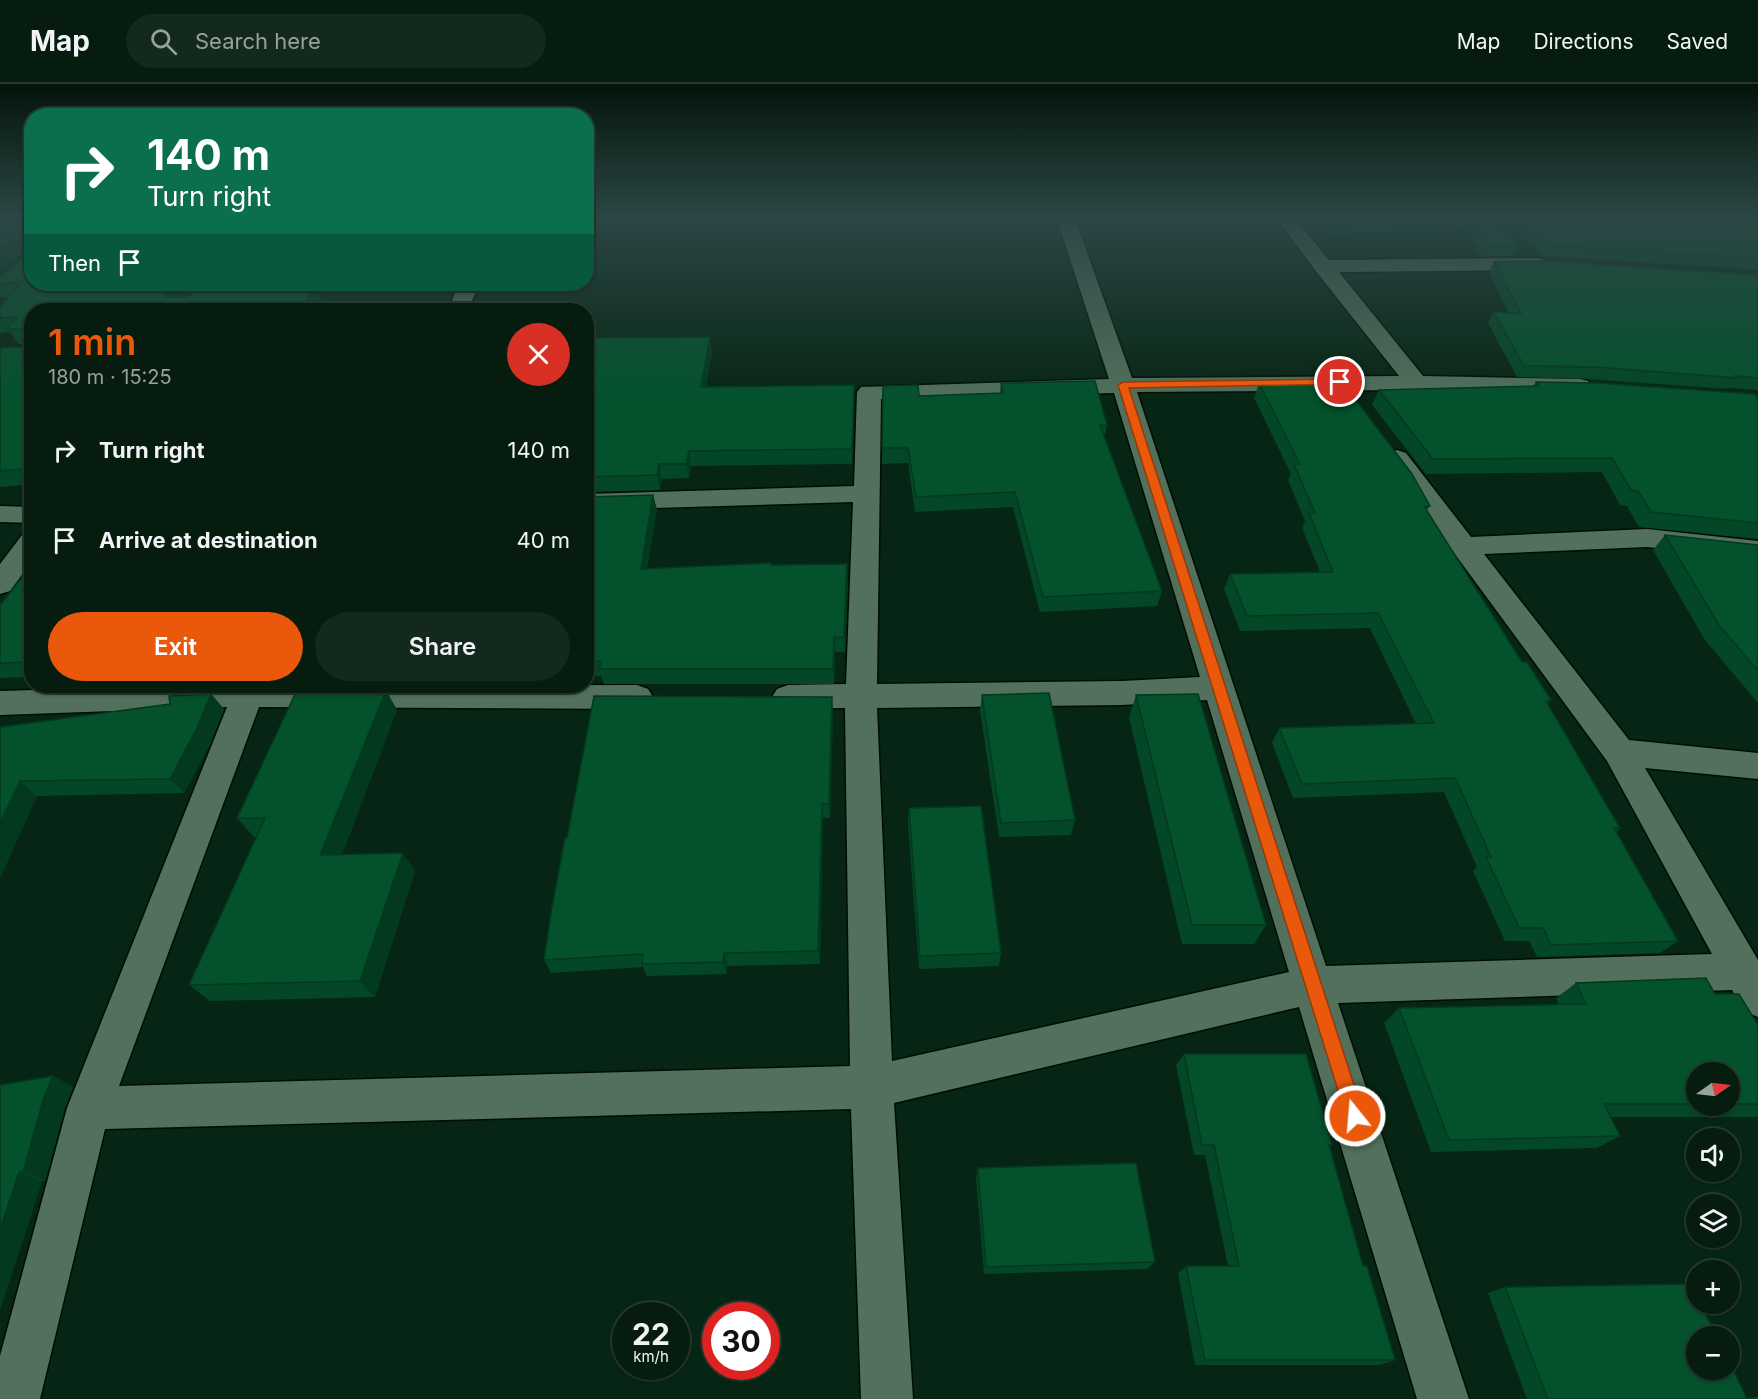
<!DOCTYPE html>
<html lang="en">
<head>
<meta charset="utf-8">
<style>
  :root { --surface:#051c0f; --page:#13291d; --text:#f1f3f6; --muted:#97a19e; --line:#263a2f; --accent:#ea580c }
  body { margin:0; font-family:Inter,sans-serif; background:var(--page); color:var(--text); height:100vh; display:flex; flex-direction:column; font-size:22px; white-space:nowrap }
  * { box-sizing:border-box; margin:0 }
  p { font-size:20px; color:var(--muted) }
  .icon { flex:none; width:33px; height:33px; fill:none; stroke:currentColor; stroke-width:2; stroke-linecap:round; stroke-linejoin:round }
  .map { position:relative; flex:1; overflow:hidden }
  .details { position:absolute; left:24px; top:219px; width:570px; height:390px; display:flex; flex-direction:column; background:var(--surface); border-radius:24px; box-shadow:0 2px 4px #0004,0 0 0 2px var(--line) }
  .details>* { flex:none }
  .banner { position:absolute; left:24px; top:24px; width:570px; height:183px; border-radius:24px; box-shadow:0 2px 4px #0004,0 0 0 2px var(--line); background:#0b6e4f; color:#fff; overflow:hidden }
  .needle { width:39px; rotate:76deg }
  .fabs { position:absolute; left:1686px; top:978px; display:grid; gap:12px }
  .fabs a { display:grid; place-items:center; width:54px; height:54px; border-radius:50%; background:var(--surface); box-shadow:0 2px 4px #0004,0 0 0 2px var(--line); font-size:30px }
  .speed { position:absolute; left:612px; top:1218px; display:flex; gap:12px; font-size:30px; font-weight:700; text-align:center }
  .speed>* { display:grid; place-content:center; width:78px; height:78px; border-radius:50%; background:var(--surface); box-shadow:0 2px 4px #0004,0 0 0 2px var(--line); line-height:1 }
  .speed small { font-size:15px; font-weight:400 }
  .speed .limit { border:9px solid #d22; background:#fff; color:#111 }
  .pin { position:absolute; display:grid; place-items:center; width:51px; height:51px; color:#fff; margin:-26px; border:3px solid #fff; border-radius:50%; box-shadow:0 2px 6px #0007 }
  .me { position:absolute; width:66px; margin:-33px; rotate:343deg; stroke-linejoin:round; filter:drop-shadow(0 0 4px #0008) }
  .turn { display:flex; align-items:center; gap:21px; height:126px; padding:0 24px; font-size:27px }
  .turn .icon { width:78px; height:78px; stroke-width:2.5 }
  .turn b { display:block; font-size:42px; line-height:51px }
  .then { display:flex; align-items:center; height:57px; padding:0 24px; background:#0003; gap:12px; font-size:22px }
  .round { display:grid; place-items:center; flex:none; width:63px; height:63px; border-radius:32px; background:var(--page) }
  .head { display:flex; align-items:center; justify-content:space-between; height:102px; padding:0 24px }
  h1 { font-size:36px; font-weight:600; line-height:45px; color:var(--accent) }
  .action { display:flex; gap:12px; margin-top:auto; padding:12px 24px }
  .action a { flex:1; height:69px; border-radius:36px; background:var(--accent); color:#fff; font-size:24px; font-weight:600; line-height:69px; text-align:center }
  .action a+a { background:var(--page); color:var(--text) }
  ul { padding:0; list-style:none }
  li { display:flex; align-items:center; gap:18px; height:90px; padding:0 24px }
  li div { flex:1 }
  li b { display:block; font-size:22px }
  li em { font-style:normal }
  header { display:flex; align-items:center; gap:36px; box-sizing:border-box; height:84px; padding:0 30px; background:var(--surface); border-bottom:2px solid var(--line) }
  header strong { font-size:28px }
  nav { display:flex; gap:33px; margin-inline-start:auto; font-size:21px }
  .search { width:420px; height:54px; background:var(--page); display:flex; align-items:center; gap:15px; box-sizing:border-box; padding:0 21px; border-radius:33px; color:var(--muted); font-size:22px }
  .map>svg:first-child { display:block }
</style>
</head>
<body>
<header>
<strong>Map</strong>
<div class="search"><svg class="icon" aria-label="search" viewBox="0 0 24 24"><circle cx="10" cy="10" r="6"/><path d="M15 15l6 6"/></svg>Search here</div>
<nav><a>Map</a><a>Directions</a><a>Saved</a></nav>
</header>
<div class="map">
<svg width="1758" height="1315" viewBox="0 0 1758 1315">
  <rect width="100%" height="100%" fill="#072514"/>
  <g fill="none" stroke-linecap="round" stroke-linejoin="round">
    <defs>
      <g id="minor">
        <path d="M1056,132H1074L1132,294L1399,292L1315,186L1275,132H1293L1329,176L1539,174L1546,176L1549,180L1546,184L1539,186L1339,188L1423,292L1580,295L1588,297L1592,302L1588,307L1580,309L1402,306L1137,308L1326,882L1712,870L1607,677L1388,379L1384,374L1388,369L1397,366L1406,369L1471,453L1647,445L1758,457V475L1647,463L1484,470L1629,656L1758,669V695L1645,684L1758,876V933L1744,927L1732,906L1338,919L1469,1315H1417L1299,923L894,1019L913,1315H861L851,1025L105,1045L40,1315H0V1272L67,1024L227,623L0,631V607L172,602L637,601L648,605L653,613L648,621L637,625L259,623L119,1002L850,982L845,624L788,625L777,621L772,613L777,605L788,601L846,600L853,418L586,426V410L854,402L857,308L861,303L1109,295ZM1114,309L1200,593L1122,597L877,600L881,315ZM1207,616L1289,888L892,977L877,624L1122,621Z"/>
        <path d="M459,200H479L468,226H448Z"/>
        <path d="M0,422L32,423V439L0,438Z"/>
        <path d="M32,448V477L10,507L0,510V480L22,451Z"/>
      </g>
    </defs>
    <use href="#minor" stroke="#000e02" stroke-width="3"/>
    <use href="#minor" fill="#52705c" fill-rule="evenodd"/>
  </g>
  <g fill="#034726" fill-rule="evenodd">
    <path d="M32,132V200H193L182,213H189L200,200H317L315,204L321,216L315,226H32V400L0,403V264L22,263L24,261V260H18L10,248L0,249V223L8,214H0V193L24,172V167H23Z"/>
    <path d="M895,132H1008V134L896,136Z"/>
    <path d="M1315,132H1489L1520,161L1514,172H1481L1467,145L1331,150Z"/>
    <path d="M1497,132H1758V186L1544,172Z"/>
    <path d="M1494,178L1758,191V306L1729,304L1728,305L1588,295L1517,293L1488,239L1494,228L1509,229L1489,189Z"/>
    <path d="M586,246L587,249V254L712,267L706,303L854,301L852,380L691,382L689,394L662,395L660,406L586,408Z"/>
    <path d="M1536,298L1758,314V455L1639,443L1627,422L1620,421L1602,388L1426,390L1372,321L1379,306L1533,302Z"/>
    <path d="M1001,299L1107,341L1104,353L1162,507L1157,522L1040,528L1013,423L915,428L908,379L882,380L883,302L919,312L1000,309Z"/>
    <path d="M1259,299L1343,307L1430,422L1427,426L1522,578L1551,616L1548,620L1620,744L1616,748L1678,857L1660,869L1537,873L1529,857H1505L1473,787L1477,783L1444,708L1293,714L1272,659L1279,644L1416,640L1370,544L1240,547L1224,505L1230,490L1320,488L1302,444L1305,437L1288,396L1291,390L1254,314Z"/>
    <path d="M653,411L657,426L647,484L771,481L848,495L845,568H835L834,600H604L601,592L586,593V413Z"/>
    <path d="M1665,451L1758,461V619L1705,556L1653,466Z"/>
    <path d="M32,486V593L0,594V521Z"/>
    <path d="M211,610L224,625L210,660L184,709L37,712L0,794V643L170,620Z"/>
    <path d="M982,611L1075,736L1071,751L999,753L980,626Z"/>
    <path d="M1136,611L1266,841L1254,860H1182L1129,633Z"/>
    <path d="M397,626L342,770L415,787L375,913L210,917L189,901L256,753H254L237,734Z"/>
    <path d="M833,628L830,734H823L820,880L727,882V890L647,892L643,883L551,889L544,876L567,754Z"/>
    <path d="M909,724L1001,869L999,882L919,885L908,739Z"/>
    <path d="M1576,899L1715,910L1758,941V1033H1611L1620,1052L1597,1064L1431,1068L1384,939L1399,924L1559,921L1556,914ZM1696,988H1730V1022H1696Z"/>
    <path d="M1184,970L1332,1061L1330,1063L1363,1182L1395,1276L1380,1281H1195L1178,1189L1186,1182H1228L1205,1071H1194L1176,981Z"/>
    <path d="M53,992L73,1003L65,1023L45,1097H42L0,1226V1001Z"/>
    <path d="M978,1084L1155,1178L1147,1185L984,1190L976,1093Z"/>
    <path d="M1505,1203L1746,1314L1758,1313V1315H1527L1488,1209Z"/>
  </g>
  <g fill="#02391f">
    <path d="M24,152L32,166L23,167L0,189V166L14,154Z"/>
    <path d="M174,200H193L172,225L164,213V210Z"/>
    <path d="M303,200H317L315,204L321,216L315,226H300L302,202Z"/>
    <path d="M710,253L712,267L703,318L701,303Z"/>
    <path d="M854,301V316L852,380V365Z"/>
    <path d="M689,367L691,382L689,394L686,380Z"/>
    <path d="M659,380L662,395L660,406L657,391Z"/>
    <path d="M653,411L657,426L644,500L641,485Z"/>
    <path d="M847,480L848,495L845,568L844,553Z"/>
    <path d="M834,553L835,568L834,600L833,585Z"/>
    <path d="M386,606L397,626L335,789L320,771Z"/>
    <path d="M211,610L224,625L210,660L184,709L170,695Z"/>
    <path d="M832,613L833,628L830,734L829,720Z"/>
    <path d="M20,697L37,712L0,794V739Z"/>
    <path d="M822,720L823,734L820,880L818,867Z"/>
    <path d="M403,769L415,787L375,913L360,897Z"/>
    <path d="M724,869L727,882V890L723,878Z"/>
    <path d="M53,992L73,1003L65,1023L45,1097L23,1088L44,1013Z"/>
    <path d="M19,1088L42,1097L0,1226V1146Z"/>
  </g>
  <g fill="#03522c" stroke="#02391f" stroke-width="1.5">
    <path d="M0,132H32V200H174L164,210V213H189L200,200H303L302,202H314L300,226H32V384L0,387V264L22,263L24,261L23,245H7L17,233L0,234V223L22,198L0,200V193L24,172V152L14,154L0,166Z"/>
    <path d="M1327,132H1489L1520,161H1486L1472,134L1335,140Z"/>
    <path d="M1514,132H1758V174L1550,161Z"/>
    <path d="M1544,177L1758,191V294L1735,292L1737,294L1595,283L1524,282L1494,228L1521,230L1494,178Z"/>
    <path d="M710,253L701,303L854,301L852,365L689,367L686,380H659L657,391L586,393V254Z"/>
    <path d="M1095,297L1107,341H1100L1162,507L1043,513L1015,408L916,413L908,364H882L883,302L918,301L919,312L1003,309L1001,299Z"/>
    <path d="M1338,298L1343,307H1349L1412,390L1430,422H1424L1522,578H1527L1551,616L1546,617L1620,744H1614L1678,857L1551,861L1543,844H1519L1486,773H1491L1455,694L1302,700L1279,644L1434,639L1378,529L1247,532L1230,490L1333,488L1309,429H1315L1294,380H1300L1259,299Z"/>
    <path d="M1536,298L1597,299L1755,310L1758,314V439L1651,428L1638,407L1631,406L1612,374L1433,375L1379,306L1539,302Z"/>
    <path d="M653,411L641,485L771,479V481L847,480L844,553H834L833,585H599L601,577L586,578V413Z"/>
    <path d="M1665,451L1758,461V587L1719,541Z"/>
    <path d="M28,486H32V578L0,579V521Z"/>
    <path d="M297,606H386L320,771L403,769L360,897L189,901L265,734H237Z"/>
    <path d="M1049,609L1075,736L1001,739L982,611Z"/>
    <path d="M211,610L197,644L170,695L20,697L0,739V643L170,620L169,612Z"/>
    <path d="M1198,610L1266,841H1192L1136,611Z"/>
    <path d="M594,612L832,613L829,720H822L818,867L724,869L723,878L642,880L643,870L544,876L552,823L565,754H567Z"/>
    <path d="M981,722L1001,869L920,872L909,724Z"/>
    <path d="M1706,894L1715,910H1739L1758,941V1020H1730V988H1696V1020H1604L1620,1052L1449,1056L1399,924L1586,920L1576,899Z"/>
    <path d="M1184,970H1306L1332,1061H1329L1363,1182H1367L1395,1276H1205L1186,1182H1239L1214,1061H1202Z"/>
    <path d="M53,992L44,1013L23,1088H19L0,1146V1001Z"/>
    <path d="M1136,1079L1155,1178L986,1183L978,1084Z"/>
    <path d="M1691,1200L1696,1211V1220H1701L1716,1252H1696V1286H1730V1279L1747,1315H1548L1505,1203Z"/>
  </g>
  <linearGradient id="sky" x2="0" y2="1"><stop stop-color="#04140b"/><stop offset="0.42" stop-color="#2b4645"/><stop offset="1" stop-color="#2b4645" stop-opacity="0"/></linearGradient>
  <rect width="1758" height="316" fill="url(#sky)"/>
  <path fill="#ea580c" stroke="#983908" stroke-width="1.5" d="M1340,295L1344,296V300L1129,304L1364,1032L1361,1038L1355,1041L1348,1038L1346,1032L1118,301L1123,298Z"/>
</svg>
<div class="fabs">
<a><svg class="needle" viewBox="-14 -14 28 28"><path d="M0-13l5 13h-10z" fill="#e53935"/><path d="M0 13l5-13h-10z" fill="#97a19e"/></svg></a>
<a><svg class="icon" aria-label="sound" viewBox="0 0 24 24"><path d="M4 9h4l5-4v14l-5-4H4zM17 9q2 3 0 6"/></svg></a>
<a><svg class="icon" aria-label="layers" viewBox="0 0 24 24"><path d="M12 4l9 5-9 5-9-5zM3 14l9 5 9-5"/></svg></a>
<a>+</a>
<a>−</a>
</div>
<div class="speed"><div>22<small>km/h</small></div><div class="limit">30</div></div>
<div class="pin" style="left:1340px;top:298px;background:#d93025"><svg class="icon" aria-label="arrive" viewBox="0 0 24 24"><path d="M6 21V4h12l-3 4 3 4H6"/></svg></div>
<svg class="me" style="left:1355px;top:1032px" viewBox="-20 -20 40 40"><circle r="17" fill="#ea580c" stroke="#fff" stroke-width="3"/><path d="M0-11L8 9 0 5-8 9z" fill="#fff"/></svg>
<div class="banner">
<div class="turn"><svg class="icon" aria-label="right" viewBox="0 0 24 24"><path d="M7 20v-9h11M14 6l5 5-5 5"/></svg><div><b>140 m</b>Turn right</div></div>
<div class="then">Then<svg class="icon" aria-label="arrive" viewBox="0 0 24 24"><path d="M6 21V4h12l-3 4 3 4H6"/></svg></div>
</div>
<section class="details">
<div class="head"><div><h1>1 min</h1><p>180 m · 15:25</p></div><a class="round" style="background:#d93025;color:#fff"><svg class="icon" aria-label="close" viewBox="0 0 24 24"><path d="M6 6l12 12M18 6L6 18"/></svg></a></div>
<ul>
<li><svg class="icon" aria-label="right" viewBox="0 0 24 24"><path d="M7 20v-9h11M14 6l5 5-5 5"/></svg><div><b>Turn right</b></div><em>140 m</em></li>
<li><svg class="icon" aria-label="arrive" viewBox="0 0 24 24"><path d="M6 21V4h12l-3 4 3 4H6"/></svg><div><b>Arrive at destination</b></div><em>40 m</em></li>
</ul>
<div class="action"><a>Exit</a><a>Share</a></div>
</section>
</div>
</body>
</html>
